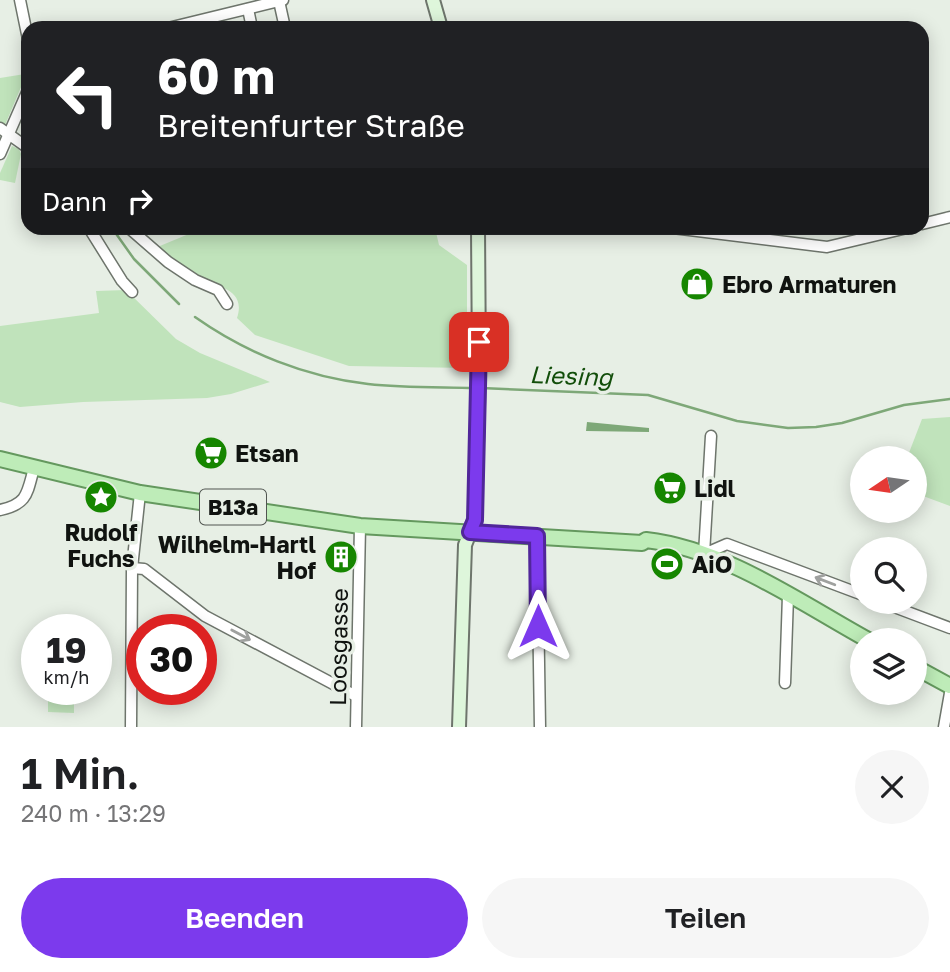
<!DOCTYPE html>
<html lang="de">
<head>
<meta charset="utf-8">
<style>
  :root { --surface:#fff; --page:#f6f6f6; --text:#202124; --muted:#757577; --accent:#7c3aed }
  body { margin:0; font-family:"Golos Text",sans-serif; background:var(--page); color:var(--text); height:100vh; display:flex; flex-direction:column; font-size:26px; white-space:nowrap }
  * { box-sizing:border-box; margin:0 }
  p { font-size:23px; color:var(--muted) }
  .icon { flex:none; width:38px; height:38px; fill:none; stroke:currentColor; stroke-width:2; stroke-linecap:round; stroke-linejoin:round }
  .map { position:relative; height:727px; overflow:hidden }
  .details { display:flex; flex-direction:column; background:var(--surface); flex:1 }
  .details>* { flex:none }
  .banner { position:absolute; left:21px; top:21px; width:908px; height:214px; border-radius:21px; box-shadow:0 4px 18px #0003; background:#202124; color:#fff; overflow:hidden }
  .needle { width:46px; rotate:257deg }
  .buttons { position:absolute; left:850px; top:446px; display:grid; gap:14px }
  .buttons a { display:grid; place-items:center; width:77px; height:77px; border-radius:50%; background:var(--surface); box-shadow:0 4px 18px #0003; font-size:35px }
  .speed { position:absolute; left:21px; top:614px; display:flex; gap:14px; font-size:35px; font-weight:700; text-align:center }
  .speed>* { display:grid; place-content:center; width:91px; height:91px; border-radius:50%; background:var(--surface); box-shadow:0 4px 18px #0003; line-height:1 }
  .speed small { font-size:18px; font-weight:400 }
  .speed .limit { border:10px solid #d22; background:#fff; color:#111 }
  .pin { position:absolute; display:grid; place-items:center; width:60px; height:60px; color:#fff; margin:-30px; border-radius:14px; box-shadow:0 4px 10px #0006 }
  .me { position:absolute; width:77px; margin:-38px; rotate:0deg; stroke-linejoin:round; filter:drop-shadow(0 0 5px #0008) }
  .turn { display:flex; align-items:center; gap:24px; height:147px; padding:0 21px; font-size:32px }
  .turn .icon { width:91px; height:91px; stroke-width:2.5 }
  .turn b { display:block; font-size:49px; line-height:60px }
  .then { display:flex; align-items:center; height:66px; padding:0 21px; background:#0003; gap:14px; font-size:26px }
  .round { display:grid; place-items:center; flex:none; width:74px; height:74px; border-radius:37px; background:var(--page) }
  .head { display:flex; align-items:center; justify-content:space-between; height:119px; padding:0 21px }
  h1 { font-size:42px; font-weight:600; line-height:52px }
  .primary-button { display:flex; gap:14px; margin-top:auto; padding:14px 21px }
  .primary-button a { flex:1; height:80px; border-radius:42px; background:var(--accent); color:#fff; font-size:28px; font-weight:600; line-height:80px; text-align:center }
  .primary-button a+a { background:var(--page); color:var(--text) }
  .map>svg:first-child { display:block }
</style>
</head>
<body>
<div class="map">
<svg width="950" height="727" viewBox="0 0 950 727">
  <rect width="100%" height="100%" fill="#e7efe5"/>
  <g fill="#c0e3bb">
    <path d="M25,74L24,80L5,125L0,123V78Z"/>
    <path d="M12,146L19,149L21,154L15,183L0,180V173Z"/>
    <path d="M216,228H435L439,245L467,265V368L349,366L255,335L237,318C247,288 215,287 197,276C182,269 169,257 155,248L196,231Z"/>
    <path d="M126,290L176,339L200,353L270,382L231,394L207,398L83,402L20,407L0,402V326L99,313L96,291Z"/>
    <path d="M950,417V506L915,493V458H907L922,419Z"/>
    <path d="M48,690H74V713L48,712Z"/>
  </g>
  <path fill="#7ea878" d="M587,422L649,428V432L586,431Z"/>
  <g fill="none" stroke-linecap="round" stroke-linejoin="round">
    <g stroke="#7ea878" stroke-width="2.5">
      <path d="M112,228L134,259L179,304"/>
      <path d="M195,317C246,353 306,377 368,384C403,388 439,387 475,388"/>
      <path d="M481,388L648,395L737,421L788,428L816,427L842,423L904,405L950,399"/>
    </g>
    <defs>
      <g id="street">
        <path d="M20,0L28,39"/>
        <path d="M279,1L285,28"/>
        <path d="M248,9L252,28"/>
        <path d="M168,28L283,0"/>
        <path d="M0,128L28,148"/>
        <path d="M0,154L28,90"/>
        <path d="M922,224L950,217"/>
        <path d="M89,228L122,281L132,292"/>
        <path d="M129,228L168,262L195,280L218,290L227,304"/>
        <path d="M673,228L827,247L907,228"/>
        <path d="M711,436L704,554L727,544L863,595"/>
        <path d="M0,510C28,504 27,493 34,468"/>
        <path d="M537,536L540,727"/>
        <path d="M132,568L144,569L205,616L356,696"/>
        <path d="M881,602L950,628"/>
        <path d="M785,683L788,596"/>
        <path d="M131,727L132,568L140,493"/>
        <path d="M356,727L360,526"/>
        <path d="M944,727L950,693"/>
      </g>
      <g id="secondary">
        <path d="M433,0L441,28"/>
        <path d="M459,727L465,545L475,520L479,368L478,228"/>
      </g>
      <g id="primary">
        <path d="M0,459L140,493L360,526L642,543L646,540C725,549 799,602 868,640"/>
        <path d="M915,667L950,686"/>
      </g>
    </defs>
    <use href="#street" stroke="#6e756c" stroke-width="13"/>
    <use href="#secondary" stroke="#6e756c" stroke-width="16"/>
    <use href="#primary" stroke="#64985e" stroke-width="18"/>
    <use href="#street" stroke="#fff" stroke-width="10"/>
    <use href="#secondary" stroke="#def6db" stroke-width="12"/>
    <use href="#primary" stroke="#beecb8" stroke-width="14"/>
  </g>
  <defs><path id="oneway-shaft" d="M-6 0H5M1.5-3L5.5 0L1.5 3" fill="none" stroke-width="1.6" stroke-linecap="round" stroke-linejoin="round" transform="scale(1.75)"/></defs>
  <g stroke="#9fa19f">
    <use href="#oneway-shaft" transform="translate(825 581) rotate(-159)"/>
    <use href="#oneway-shaft" transform="translate(241 635) rotate(28)"/>
  </g>
  <g fill="none" stroke-linecap="round" stroke-linejoin="round">
    <defs>
      <path id="route" d="M479,342L475,520L470,532L537,536L538,626"/>
    </defs>
    <use href="#route" stroke="#51269a" stroke-width="18"/>
    <use href="#route" stroke="#7c3aed" stroke-width="12"/>
  </g>
  <defs>
    <symbol id="shop-disc" viewBox="-11 -11 22 22"><circle r="9.5" fill="#168600" stroke="#e7efe5"/><path d="M-5-2.5h2.3a2.7 3.5 0 0 1 5.4 0H5L5.5 6h-11ZM-1.5-2.5h3a1.5 2.3 0 0 0-3 0Z" fill="#fff"/></symbol>
    <symbol id="supermarket-disc" viewBox="-11 -11 22 22"><circle r="9.5" fill="#168600" stroke="#e7efe5"/><path d="M-6-5.5h2.5l.6 2H6L4.5 2H-2.5L-4.4-4H-6ZM-1.5 3.2a1.3 1.3 0 1 0 .1 0ZM3 3.2a1.3 1.3 0 1 0 .1 0Z" fill="#fff"/></symbol>
    <symbol id="sight-disc" viewBox="-11 -11 22 22"><circle r="9.5" fill="#168600" stroke="#e7efe5"/><path d="M0-6L1.8-2.2L6-1.7L2.9 1.2L3.7 5.4L0 3.3L-3.7 5.4L-2.9 1.2L-6-1.7L-1.8-2.2Z" fill="#fff"/></symbol>
    <symbol id="building-disc" viewBox="-11 -11 22 22"><circle r="9.5" fill="#168600" stroke="#e7efe5"/><path d="M-4-6H4V6H1V3H-1V6H-4ZM-2.5-4.3h1.7v1.8h-1.7ZM.8-4.3h1.7v1.8H.8ZM-2.5-1h1.7V.8h-1.7ZM.8-1h1.7V.8H.8Z" fill="#fff"/></symbol>
    <symbol id="stadium-disc" viewBox="-11 -11 22 22"><circle r="9.5" fill="#168600" stroke="#e7efe5"/><path d="M0-5a6.5 5 0 1 0 0 10a6.5 5 0 1 0 0-10ZM-3.5-1.8h7v3.6h-7Z" fill="#fff"/></symbol>
  </defs>
  <g fill-rule="evenodd">
    <use href="#shop-disc" x="678" y="265" width="38" height="38"/>
    <use href="#supermarket-disc" x="192" y="434" width="38" height="38"/>
    <use href="#supermarket-disc" x="651" y="469" width="38" height="38"/>
    <use href="#sight-disc" x="82" y="478" width="38" height="38"/>
    <use href="#building-disc" x="322" y="538" width="38" height="38"/>
    <use href="#stadium-disc" x="648" y="545" width="38" height="38"/>
  </g>
  <g text-anchor="middle" dominant-baseline="central" stroke-width="7" stroke-linejoin="round" paint-order="stroke">
    <rect fill="#e7efe5" stroke="#505550" stroke-width="2" x="200" y="489.5" width="66" height="35" rx="5"/>
    <g font-size="21" font-weight="bold" fill="#101310">
      <text x="233" y="507">B13a</text>
    </g>
    <g font-size="23" font-weight="bold" fill="#101310" stroke="#e7efe5" text-anchor="start">
      <text x="722" y="284">Ebro Armaturen</text>
      <text x="235" y="453">Etsan</text>
      <text x="694" y="488">Lidl</text>
      <text x="101" y="532" text-anchor="middle">Rudolf<tspan x="101" dy="26">Fuchs</tspan></text>
      <text x="316" y="544" text-anchor="end">Wilhelm-Hartl<tspan x="316" dy="26">Hof</tspan></text>
      <text x="692" y="564">AiO</text>
    </g>
    <g font-size="23" fill="#101310" stroke="#e7efe5">
      <text transform="translate(338 647) rotate(-89)">Loosgasse</text>
    </g>
    <g font-size="24" font-style="italic" fill="#124e0a" stroke="#e7efe5">
      <text transform="translate(571 375) rotate(2)">Liesing</text>
    </g>
  </g>
</svg>
<div class="buttons">
<a><svg class="needle" viewBox="-14 -14 28 28"><path d="M0-13l5 13h-10z" fill="#e53935"/><path d="M0 13l5-13h-10z" fill="#757577"/></svg></a>
<a><svg class="icon" aria-label="search" viewBox="0 0 24 24"><circle cx="10" cy="10" r="6"/><path d="M15 15l6 6"/></svg></a>
<a><svg class="icon" aria-label="layers" viewBox="0 0 24 24"><path d="M12 4l9 5-9 5-9-5zM3 14l9 5 9-5"/></svg></a>
</div>
<div class="speed"><div>19<small>km/h</small></div><div class="limit">30</div></div>
<div class="pin" style="left:479px;top:342px;background:#d93025"><svg class="icon" aria-label="arrive" viewBox="0 0 24 24"><path d="M6 21V4h12l-3 4 3 4H6"/></svg></div>
<svg class="me" style="left:538px;top:626px" viewBox="-20 -20 40 40"><path d="M0-17L14 15 0 8-14 15z" fill="#7c3aed" stroke="#fff" stroke-width="4"/></svg>
<div class="banner">
<div class="turn"><svg class="icon" aria-label="left" viewBox="0 0 24 24"><path d="M17 20v-9H6M10 6l-5 5 5 5"/></svg><div><b>60 m</b>Breitenfurter Straße</div></div>
<div class="then">Dann<svg class="icon" aria-label="right" viewBox="0 0 24 24"><path d="M7 20v-9h11M14 6l5 5-5 5"/></svg></div>
</div>
</div>
<section class="details">
<div class="head"><div><h1>1 Min.</h1><p>240 m · 13:29</p></div><a class="round"><svg class="icon" aria-label="close" viewBox="0 0 24 24"><path d="M6 6l12 12M18 6L6 18"/></svg></a></div>
<div class="primary-button"><a>Beenden</a><a>Teilen</a></div>
</section>
</body>
</html>
